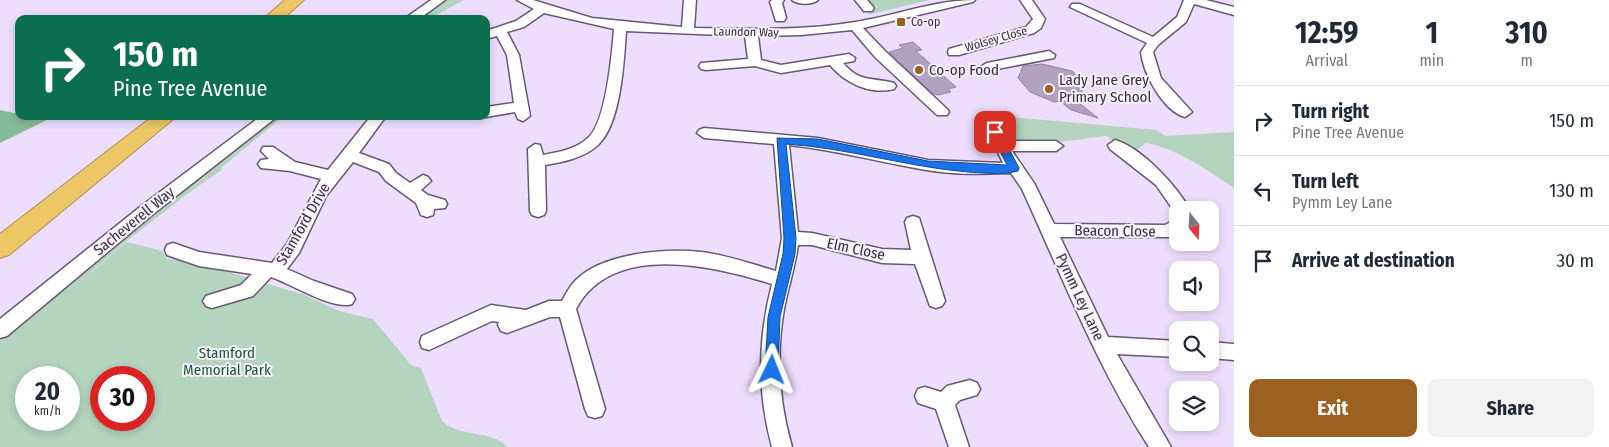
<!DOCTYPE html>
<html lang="en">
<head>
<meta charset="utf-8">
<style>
  :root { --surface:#fff; --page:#f2f2f3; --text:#1f2937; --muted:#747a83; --line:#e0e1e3; --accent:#9c6121 }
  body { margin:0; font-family:"Fira Sans Condensed",sans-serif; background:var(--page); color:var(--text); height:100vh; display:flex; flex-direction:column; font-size:19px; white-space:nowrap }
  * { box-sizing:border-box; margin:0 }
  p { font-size:16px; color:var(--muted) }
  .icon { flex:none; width:28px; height:28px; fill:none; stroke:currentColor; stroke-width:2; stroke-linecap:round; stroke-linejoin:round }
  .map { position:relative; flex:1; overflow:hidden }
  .sheet { display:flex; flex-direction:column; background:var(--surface); width:375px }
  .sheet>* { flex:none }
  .hud { position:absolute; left:15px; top:15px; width:475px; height:105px; border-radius:10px; box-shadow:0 2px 8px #0003; background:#0b6e4f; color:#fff; overflow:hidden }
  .needle { width:32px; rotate:162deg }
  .buttons { position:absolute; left:1169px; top:201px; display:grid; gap:10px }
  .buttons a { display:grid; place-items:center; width:50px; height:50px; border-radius:10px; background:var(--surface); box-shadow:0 2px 8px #0003; font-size:25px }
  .speed { position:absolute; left:15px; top:366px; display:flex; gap:10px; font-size:25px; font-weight:700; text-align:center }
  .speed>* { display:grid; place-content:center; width:65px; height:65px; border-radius:50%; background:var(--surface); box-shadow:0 2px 8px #0003; line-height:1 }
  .speed small { font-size:12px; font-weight:400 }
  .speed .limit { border:8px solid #d22; background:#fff; color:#111 }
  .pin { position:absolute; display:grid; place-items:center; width:42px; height:42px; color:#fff; margin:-21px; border-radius:10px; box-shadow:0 2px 8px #0006 }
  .me { position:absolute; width:55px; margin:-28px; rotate:2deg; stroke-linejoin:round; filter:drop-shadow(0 0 4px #0008) }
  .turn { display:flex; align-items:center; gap:18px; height:105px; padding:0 15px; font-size:22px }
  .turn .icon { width:65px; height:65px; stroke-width:2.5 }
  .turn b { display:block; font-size:35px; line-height:42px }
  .eta { display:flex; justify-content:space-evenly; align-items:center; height:85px; text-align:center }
  .eta b { font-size:30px; font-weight:700; line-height:35px }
  .cta { display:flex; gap:10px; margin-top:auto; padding:10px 15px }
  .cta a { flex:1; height:58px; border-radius:10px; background:var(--accent); color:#fff; font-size:20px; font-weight:700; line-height:58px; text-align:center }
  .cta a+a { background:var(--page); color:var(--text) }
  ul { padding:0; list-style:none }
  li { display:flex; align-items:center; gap:15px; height:70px; padding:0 15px; border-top:1px solid var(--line) }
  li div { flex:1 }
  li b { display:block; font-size:19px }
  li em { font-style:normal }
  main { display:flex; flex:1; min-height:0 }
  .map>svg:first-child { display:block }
</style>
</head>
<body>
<main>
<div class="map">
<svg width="1234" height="447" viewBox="0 0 1234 447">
  <rect width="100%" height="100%" fill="#eedefe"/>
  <g fill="#b4d4be" fill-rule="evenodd">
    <path d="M446,0H464L429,19H416Z"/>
    <path d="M865,0H930L867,15L878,6L871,5Z"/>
    <path d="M278,116H284L221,168L223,169L186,195L128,240L70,290L127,242L162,251L167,259H185L305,295L339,311L373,319L411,365L421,368L442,421C460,438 490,429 508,447H0V338L214,165ZM26,378H69V420H26ZM101,378H144V420H101Z"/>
    <path d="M1000,116L1157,130L1165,136L1234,132V188C1207,170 1178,149 1146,143L1137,150L1142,159L1139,160L1107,136C1083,137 1029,151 1010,139C1006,136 1002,127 999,123Z"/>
  </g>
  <path fill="#85bb98" d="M0,110L19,114V116H55L0,143Z"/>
  <g fill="#b1a2c0" stroke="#9586a4">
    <path d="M913,42L922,50L916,51L956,87L948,89L951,92L938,95L932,93L889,52L903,48L899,45Z"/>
    <path d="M1042,64L1072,71L1085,83L1078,102L1098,118L1071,110L1060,101L1054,102L1030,92L1018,78L1023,66Z"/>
  </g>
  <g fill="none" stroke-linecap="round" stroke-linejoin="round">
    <defs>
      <g id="minor">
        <path d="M431,0H445L419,19H404Z"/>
        <path d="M517,0H533L592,18L682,27L684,0H696L694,28C748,29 802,31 855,22C895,16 934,0 975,0L973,2L863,28L885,51L947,109L949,112L947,115H937L875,57L852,30L801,35L758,36L761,60L781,65L849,54L855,58L854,61L843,63C860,83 871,77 894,83L896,86L894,89C870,95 845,83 830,65L781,73L755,66L706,70L701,69L699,66L701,63L748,59L745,36L626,31C624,61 621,124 598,145C584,158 563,162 545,165L546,211L544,215L538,217L532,215L530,211L528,149L535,144L540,145L543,155C559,152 577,149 589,137C606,120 612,54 614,29L544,13L524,27L507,32L519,55L530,116L523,121L518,119L515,112L486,117L485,116L486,107L514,103L507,55L497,36L486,39V31L516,21L534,9Z"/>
        <path d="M772,0H784L782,3L786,18L784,21H776L770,2Z"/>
        <path d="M792,0H818C812,5 798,5 792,0Z"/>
        <path d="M855,0H867L874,8L872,11H864Z"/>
        <path d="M1020,0H1032L1045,19L1041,28L1034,33L959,55H949L948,52L949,49L1026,27L1033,19Z"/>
        <path d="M1184,0H1206L1234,7V15L1194,4L1186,22L1158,45L1153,52L1161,78L1192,112L1185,117C1163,111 1143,73 1141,52L1147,43L1070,7L1072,4H1080L1153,37L1177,17Z"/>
        <path d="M1049,51L1055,55L1054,58L987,71L980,67L987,63Z"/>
        <path d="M989,113L994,115L1007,141H1056L1063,146L1056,151H1012L1034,183L1054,224L1165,225L1178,218V233L1169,237H1060L1108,337L1178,341V357L1117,354L1171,447H1149C1097,367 1062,276 1022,189L1011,173C983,174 954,175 926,170C880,162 835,150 789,145L798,232L812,233L882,249L911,250L905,222L907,218L913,216L919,218L945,301L942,306L936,308L930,306L915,264L882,263L812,245H798C795,267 788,288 784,309C776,355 779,402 792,447H772C757,393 758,338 772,284C714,266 612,241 576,309L605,409L602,416L595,418L588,416L585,409L560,317H550L507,333L501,331L498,325L499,322L492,321L429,350L422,348L420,342L422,336L491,305L526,310L549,301H562C566,294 570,285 577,279C604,253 666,248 701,252C727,255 751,264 776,271L782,238L774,144L704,138L697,133L699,130L704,128L818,138L928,160L1003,163L982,118Z"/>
        <path d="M261,116H278L152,215L7,336L0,338V319L140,207Z"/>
        <path d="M371,116H386L359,153L389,164L396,173L410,183L423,175L428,177L431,181L421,190L428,195L445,200L447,204L445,208L434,209L433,215L427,217L421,215L416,203L386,181L379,172L353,162L326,196L299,253L287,269L314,281L352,294L355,299L352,304C334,311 290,283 271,277L253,296L212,308L206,306L203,301L206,296L241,285L252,274L199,266L167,255L165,250L167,245L173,243L199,252L272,263L287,244L321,179L290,171L261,168L258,164L261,160L269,159L261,151L263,147H273L295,162L328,170Z"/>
        <path d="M1115,140C1142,148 1177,186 1190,210H1178L1176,214L1156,185L1110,149L1108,145Z"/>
        <path d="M1210,342L1234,344V360L1210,358Z"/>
        <path d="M970,380L977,383L980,389L977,395L960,400L955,405L969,447H949L936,409L918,403L915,396L918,389L925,387L941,392L947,386Z"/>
      </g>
      <g id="highway">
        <path d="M285,0H304L283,19H263Z"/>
        <path d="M153,116H177L9,255L0,258V234Z"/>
      </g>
    </defs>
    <use href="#minor" stroke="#665974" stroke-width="3"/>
    <use href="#highway" stroke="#ad9257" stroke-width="2"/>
    <use href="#minor" fill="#fff" fill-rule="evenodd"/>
    <use href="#highway" fill="#edc665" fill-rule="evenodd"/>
  </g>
  <path fill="#1a73e8" stroke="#114b97" d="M995,128L1000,132L1019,168L1018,171C1003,175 983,173 968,172C907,167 848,148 786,144L796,238L795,254L780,317L778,370L776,375L772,376L767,375L765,370L768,317L783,254L784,238L777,138L818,139L928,161L1007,165L990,132Z"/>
  <g fill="#9c6121" stroke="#f6f0fd" stroke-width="2">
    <rect x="896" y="17" width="10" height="10" rx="2.5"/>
    <circle cx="919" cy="70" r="5"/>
    <circle cx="1049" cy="89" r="5"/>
  </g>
  <g text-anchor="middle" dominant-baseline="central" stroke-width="4" stroke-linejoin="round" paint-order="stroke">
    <g font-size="12" fill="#36303d" stroke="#f6f0fd" text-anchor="start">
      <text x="911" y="22">Co-op</text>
    </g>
    <g font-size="12" fill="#36303d" stroke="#f6f0fd">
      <text transform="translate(746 32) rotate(1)">Laundon Way</text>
      <text transform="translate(996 39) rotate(-16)">Wolsey Close</text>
    </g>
    <g font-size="15" fill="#36303d" stroke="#f6f0fd" text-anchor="start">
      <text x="929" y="70">Co-op Food</text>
      <text x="1059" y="80">Lady Jane Grey<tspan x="1059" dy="17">Primary School</tspan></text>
    </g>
    <g font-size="15" fill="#36303d" stroke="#f6f0fd">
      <text transform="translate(134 221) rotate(-39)">Sacheverell Way</text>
      <text transform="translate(303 224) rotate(-60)">Stamford Drive</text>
      <text transform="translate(1115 231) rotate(1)">Beacon Close</text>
      <text transform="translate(856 249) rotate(12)">Elm Close</text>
      <text transform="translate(1080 297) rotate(65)">Pymm Ley Lane</text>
    </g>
    <g font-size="15" fill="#1b5736" stroke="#f6f0fd">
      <text x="227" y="353">Stamford<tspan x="227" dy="17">Memorial Park</tspan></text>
    </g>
  </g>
</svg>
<div class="buttons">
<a><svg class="needle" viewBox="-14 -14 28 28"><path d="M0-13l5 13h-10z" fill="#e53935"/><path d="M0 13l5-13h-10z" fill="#747a83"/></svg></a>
<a><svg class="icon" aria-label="sound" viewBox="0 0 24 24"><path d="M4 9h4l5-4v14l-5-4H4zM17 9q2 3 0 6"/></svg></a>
<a><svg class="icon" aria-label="search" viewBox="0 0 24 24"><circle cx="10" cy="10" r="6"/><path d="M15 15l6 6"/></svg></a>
<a><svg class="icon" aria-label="layers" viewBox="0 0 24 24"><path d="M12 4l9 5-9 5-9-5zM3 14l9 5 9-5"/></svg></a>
</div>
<div class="speed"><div>20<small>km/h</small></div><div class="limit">30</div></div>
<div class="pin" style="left:995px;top:132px;background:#d93025"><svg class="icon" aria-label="arrive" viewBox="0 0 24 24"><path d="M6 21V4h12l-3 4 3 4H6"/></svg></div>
<svg class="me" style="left:772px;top:370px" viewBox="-20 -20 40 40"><path d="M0-17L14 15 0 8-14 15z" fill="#1a73e8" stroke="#fff" stroke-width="4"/></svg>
<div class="hud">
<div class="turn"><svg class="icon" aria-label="right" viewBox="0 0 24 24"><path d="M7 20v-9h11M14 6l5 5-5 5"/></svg><div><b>150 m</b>Pine Tree Avenue</div></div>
</div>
</div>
<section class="sheet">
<div class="eta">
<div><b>12:59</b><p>Arrival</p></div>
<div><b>1</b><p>min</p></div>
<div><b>310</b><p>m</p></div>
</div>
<ul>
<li><svg class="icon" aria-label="right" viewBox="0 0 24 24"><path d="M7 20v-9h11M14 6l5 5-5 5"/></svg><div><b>Turn right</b><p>Pine Tree Avenue</p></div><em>150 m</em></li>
<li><svg class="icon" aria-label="left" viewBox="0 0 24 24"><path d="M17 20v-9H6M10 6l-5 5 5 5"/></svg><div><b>Turn left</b><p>Pymm Ley Lane</p></div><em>130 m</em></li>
<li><svg class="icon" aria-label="arrive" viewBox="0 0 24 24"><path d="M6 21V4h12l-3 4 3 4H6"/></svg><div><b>Arrive at destination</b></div><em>30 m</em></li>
</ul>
<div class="cta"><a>Exit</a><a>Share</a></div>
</section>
</main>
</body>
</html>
